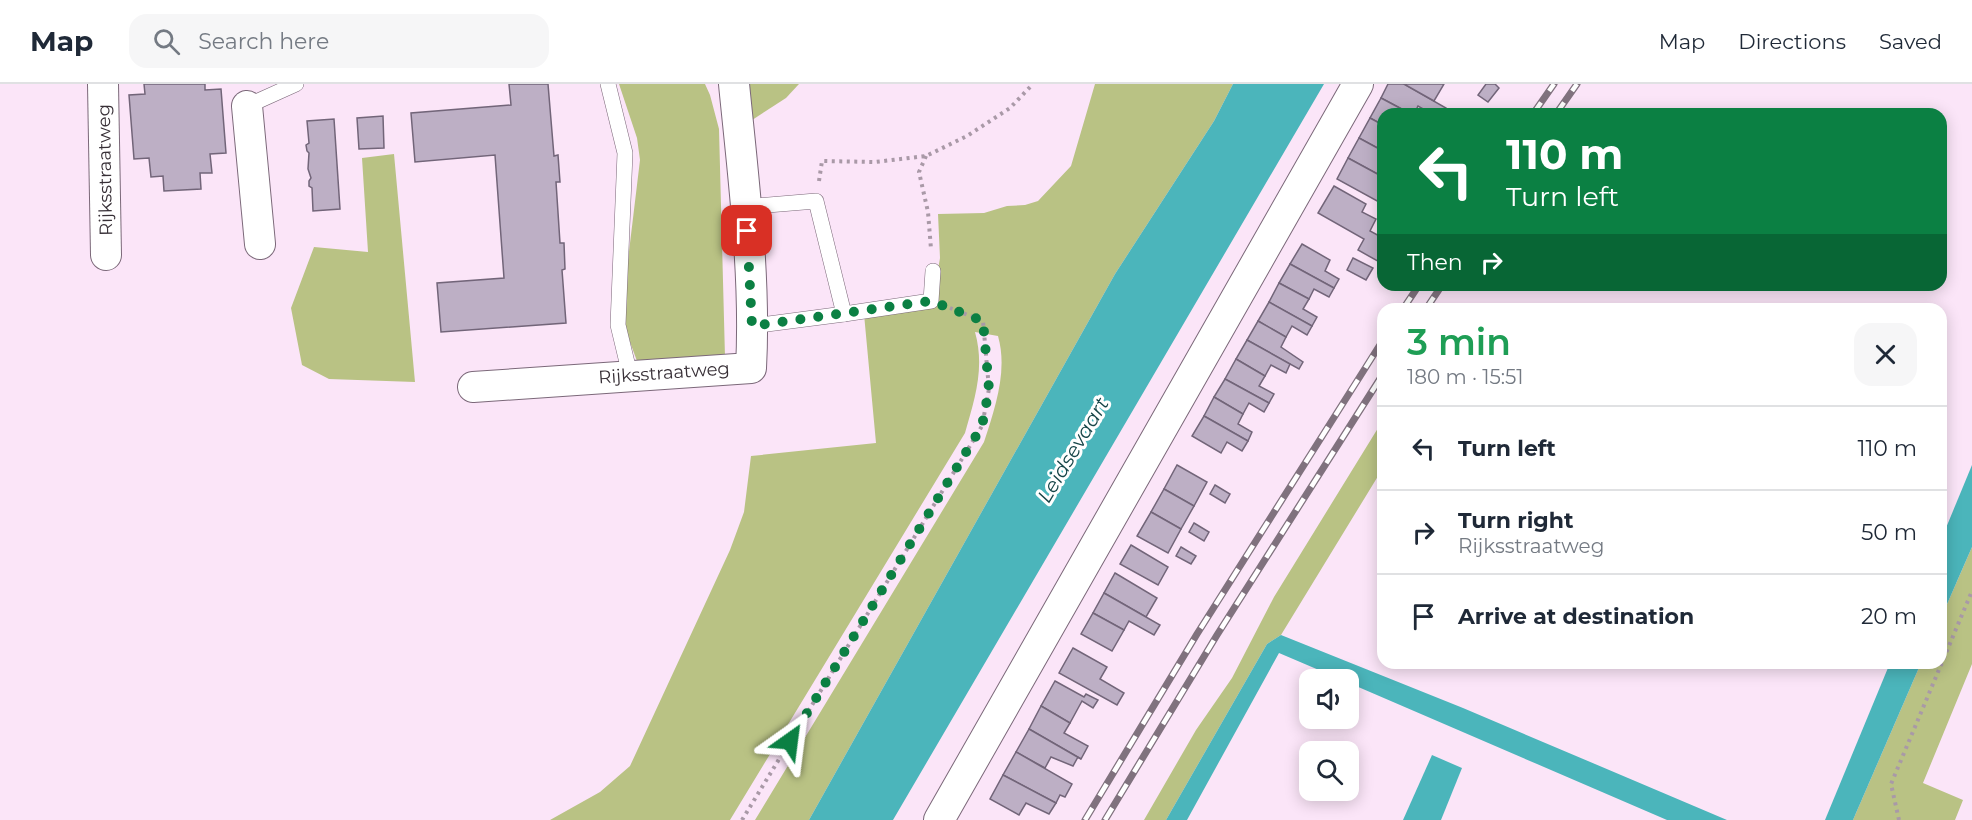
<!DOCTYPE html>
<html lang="en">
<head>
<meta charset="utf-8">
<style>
  :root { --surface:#fff; --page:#f6f6f7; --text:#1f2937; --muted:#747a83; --line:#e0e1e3 }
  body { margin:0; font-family:Montserrat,sans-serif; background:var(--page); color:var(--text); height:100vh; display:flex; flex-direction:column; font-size:22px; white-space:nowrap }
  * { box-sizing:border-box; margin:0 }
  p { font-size:20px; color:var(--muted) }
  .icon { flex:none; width:33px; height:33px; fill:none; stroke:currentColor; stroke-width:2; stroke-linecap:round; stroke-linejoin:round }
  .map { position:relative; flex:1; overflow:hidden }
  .details { position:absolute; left:1377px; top:219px; width:570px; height:366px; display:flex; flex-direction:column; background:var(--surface); border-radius:18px; box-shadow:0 3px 15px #0003 }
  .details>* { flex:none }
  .guide { position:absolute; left:1377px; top:24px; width:570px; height:183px; border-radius:18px; box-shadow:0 3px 15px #0003; background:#0b8043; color:#fff; overflow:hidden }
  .tools { position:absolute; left:1299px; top:585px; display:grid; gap:12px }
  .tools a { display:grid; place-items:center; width:60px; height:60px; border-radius:12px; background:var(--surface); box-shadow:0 3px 15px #0003; font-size:30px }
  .pin { position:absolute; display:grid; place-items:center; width:51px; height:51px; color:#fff; margin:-26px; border-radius:12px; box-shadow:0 3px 9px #0006 }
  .me { position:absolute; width:66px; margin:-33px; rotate:31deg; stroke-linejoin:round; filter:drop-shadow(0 0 4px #0008) }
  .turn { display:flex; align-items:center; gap:21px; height:126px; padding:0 30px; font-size:27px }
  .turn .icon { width:78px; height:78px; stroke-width:2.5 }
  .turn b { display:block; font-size:42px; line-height:51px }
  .then { display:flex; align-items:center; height:57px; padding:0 30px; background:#0003; gap:12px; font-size:22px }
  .round { display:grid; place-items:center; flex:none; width:63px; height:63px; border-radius:18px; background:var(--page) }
  .summary { display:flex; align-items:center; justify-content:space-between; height:102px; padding:0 30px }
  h1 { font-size:36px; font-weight:600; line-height:45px; color:#1e9e55 }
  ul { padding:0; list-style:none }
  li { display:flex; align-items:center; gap:18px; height:84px; padding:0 30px; border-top:2px solid var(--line) }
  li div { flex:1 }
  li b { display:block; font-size:22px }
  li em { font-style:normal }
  header { display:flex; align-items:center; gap:36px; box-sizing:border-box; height:84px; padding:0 30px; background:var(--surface); border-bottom:2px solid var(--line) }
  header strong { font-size:28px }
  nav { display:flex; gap:33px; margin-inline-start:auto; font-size:21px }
  .search { width:420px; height:54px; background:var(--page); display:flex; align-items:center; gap:15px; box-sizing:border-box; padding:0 21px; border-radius:18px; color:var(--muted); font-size:22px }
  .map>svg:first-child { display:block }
</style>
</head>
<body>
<header>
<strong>Map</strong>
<div class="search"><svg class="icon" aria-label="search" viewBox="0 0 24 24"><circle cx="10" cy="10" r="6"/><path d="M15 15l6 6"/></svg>Search here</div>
<nav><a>Map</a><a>Directions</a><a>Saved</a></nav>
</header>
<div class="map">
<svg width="1972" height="736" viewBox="0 0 1972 736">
  <rect width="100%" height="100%" fill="#fbe5f8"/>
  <g fill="#b9c284">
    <path d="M619,0H705L710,11L719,45L725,273L637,277L621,234L640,76L637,54Z"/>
    <path d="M743,0H799L786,14L746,40Z"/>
    <path d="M1095,0H1233L1214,37L1115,190L809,736H755L984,358C995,324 1008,287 998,252L975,248C985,284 975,314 965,349L730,736H550L600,708L630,682L730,466L744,428L751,372L876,359L864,230L933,214L940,174L938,130L984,129L1007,122L1025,121L1038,117L1071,82Z"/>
    <path d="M394,70L415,298L329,295L302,281L291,224L314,163L368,168L362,74Z"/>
    <path d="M1383,336V384L1281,551L1267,560L1166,736H1144L1196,646L1232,594L1274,513Z"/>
    <path d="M1972,463V580L1923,699L1963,716L1955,736H1853L1921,579H1941V534Z"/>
  </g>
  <g fill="#4bb5bb">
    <path d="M1233,0H1324L893,736H809L1115,190L1214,37Z"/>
    <path d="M1972,381V463L1941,534V456Z"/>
    <path d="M1281,551L1463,624L1727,736H1667L1349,599L1348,596L1340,595L1279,569L1187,736H1166L1267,560Z"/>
    <path d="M1890,579H1921L1853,736H1825Z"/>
    <path d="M1432,671L1462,684L1441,736H1403Z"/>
  </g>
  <g fill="#bdafc5" stroke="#726579" stroke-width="1.5">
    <path d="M144,0H205V6L221,5L226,69L210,70L212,89H200L201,105L164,107L163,92L151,93L149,74L134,75L129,11L145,10Z"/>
    <path d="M509,0H548L554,72L558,71L560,98H556L560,159H564L565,185L562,186L566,239L441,248L437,199L504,194L495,71L415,78L411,29L511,21Z"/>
    <path d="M1388,0H1404L1446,24L1443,30H1432L1418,22L1414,30H1411L1381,14Z"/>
    <path d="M1404,0H1444L1434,17Z"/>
    <path d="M1486,0H1495L1499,4L1488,18L1478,11Z"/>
    <path d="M1381,14L1411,30H1383V41L1370,34Z"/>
    <path d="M383,32L384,64L359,65L357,34Z"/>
    <path d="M1370,34L1383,41V67L1359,54Z"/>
    <path d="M334,35L340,125L313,127L312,104L309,102V97L311,94L308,85L309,69L307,67L306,61L309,59L307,37Z"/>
    <path d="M1359,54L1383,67V93L1348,74Z"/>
    <path d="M1348,74L1383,93V111L1379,118L1337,95Z"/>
    <path d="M1334,102L1366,120L1362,128L1376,135L1370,147L1383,154V180L1358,166L1364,155L1318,129Z"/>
    <path d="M1302,160L1330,176L1325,187L1339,195L1334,204L1290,180Z"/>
    <path d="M1353,174L1373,184L1366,196L1347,186Z"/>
    <path d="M1290,180L1334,204L1329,213L1314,205L1309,215L1279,199Z"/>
    <path d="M1279,199L1309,215L1303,225L1317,233L1312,242L1269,218Z"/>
    <path d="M1269,218L1312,242L1307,251L1292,242L1286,253L1258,237Z"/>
    <path d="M1258,237L1286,253L1281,263L1303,278L1299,285L1247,256Z"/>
    <path d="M1247,256L1290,280L1286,289L1271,281L1265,292L1236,275Z"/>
    <path d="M1236,275L1265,292L1259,302L1274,310L1269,319L1225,295Z"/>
    <path d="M1225,295L1269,319L1264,328L1249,319L1243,330L1214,313Z"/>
    <path d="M1214,313L1243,330L1238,340L1252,348L1248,357L1204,332Z"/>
    <path d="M1204,332L1248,357L1242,367L1227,358L1221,369L1192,352Z"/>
    <path d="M1177,381L1207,398L1194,422L1164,405Z"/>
    <path d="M1215,401L1230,410L1225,419L1210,410Z"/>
    <path d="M1164,405L1194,422L1181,445L1151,428Z"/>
    <path d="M1151,428L1181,445L1168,469L1137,452Z"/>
    <path d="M1194,439L1209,448L1204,457L1189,448Z"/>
    <path d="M1131,461L1168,483L1158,501L1120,480Z"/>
    <path d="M1181,463L1196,472L1191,480L1176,472Z"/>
    <path d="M1115,489L1157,514L1146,533L1104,509Z"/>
    <path d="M1104,509L1160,541L1154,551L1129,537L1124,546L1093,529Z"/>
    <path d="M1093,529L1124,546L1112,567L1081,550Z"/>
    <path d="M1073,564L1107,583L1100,595L1124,609L1117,621L1059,589Z"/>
    <path d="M1055,597L1084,613L1086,610L1098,616L1093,624L1082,617L1070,639L1041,622Z"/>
    <path d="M1041,622L1070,639L1064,649L1088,662L1081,675L1029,645Z"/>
    <path d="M1029,645L1081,675L1078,673L1073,682L1051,673L1045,684L1016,668Z"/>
    <path d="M1016,668L1072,700L1065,713L1060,711L1056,719L1003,691Z"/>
    <path d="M1003,691L1056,719L1049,730L1026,719L1019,731L990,715Z"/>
  </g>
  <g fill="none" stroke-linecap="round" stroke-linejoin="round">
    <defs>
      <g id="lane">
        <path d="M608,0L625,69L618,241L630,291"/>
        <path d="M247,22L296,0"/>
        <path d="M745,123L816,117L844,230L931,217L933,187"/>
        <path d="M752,242L844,230"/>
      </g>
      <g id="street">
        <path d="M103,0L106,171"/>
        <path d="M247,22L260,160"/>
        <path d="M473,303L751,284C756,193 743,91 734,0"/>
        <path d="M939,736L1358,0"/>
      </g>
    </defs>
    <use href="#lane" stroke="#7b6879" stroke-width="16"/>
    <use href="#street" stroke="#7b6879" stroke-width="32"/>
    <g stroke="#a999a7" stroke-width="4" stroke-dasharray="3 4.5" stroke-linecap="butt">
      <path d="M926,72L919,88L928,128L931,165"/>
      <path d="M819,97L822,77L875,78L926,72L967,52L1010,24L1033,0"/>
      <path d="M742,736L982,342L989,305L983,237L950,224"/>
      <path d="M1899,736L1891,700L1972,507"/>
    </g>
    <use href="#lane" stroke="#fff" stroke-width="15"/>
    <use href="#street" stroke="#fff" stroke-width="30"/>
    <defs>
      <g id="rail">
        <path d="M1533,30L1554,0"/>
        <path d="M1556,30L1577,0"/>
        <path d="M1403,225L1419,201"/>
        <path d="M1426,225L1442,201"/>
        <path d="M1085,736L1197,550L1383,256"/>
        <path d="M1105,736L1217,551L1383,290"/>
      </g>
    </defs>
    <use href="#rail" stroke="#80727e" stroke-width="7"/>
    <use href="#rail" stroke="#fff" stroke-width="4.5" stroke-dasharray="14" stroke-linecap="butt"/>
  </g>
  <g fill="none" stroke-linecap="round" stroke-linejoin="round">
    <path stroke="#0b8043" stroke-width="10" stroke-dasharray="0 18" d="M747,147L752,242L931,217L983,237L989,305L982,342L790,657"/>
  </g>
  <g text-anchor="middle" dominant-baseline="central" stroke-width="6" stroke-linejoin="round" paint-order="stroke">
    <g font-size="18" fill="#372f36" stroke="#fff">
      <text transform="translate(105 86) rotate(-91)">Rijksstraatweg</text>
      <text transform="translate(664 289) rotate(-4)">Rijksstraatweg</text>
    </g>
    <g font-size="20" font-style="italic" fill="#174649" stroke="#fff">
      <text transform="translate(1073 366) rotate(-59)">Leidsevaart</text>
    </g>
  </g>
</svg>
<div class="tools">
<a><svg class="icon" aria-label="sound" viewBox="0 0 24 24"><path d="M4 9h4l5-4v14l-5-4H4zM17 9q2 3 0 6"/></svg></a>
<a><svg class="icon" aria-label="search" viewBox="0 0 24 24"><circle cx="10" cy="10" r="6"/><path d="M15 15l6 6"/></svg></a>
</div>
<div class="pin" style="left:747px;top:147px;background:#d93025"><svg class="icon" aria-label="arrive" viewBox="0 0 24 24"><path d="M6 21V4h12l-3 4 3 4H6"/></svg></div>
<svg class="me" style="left:790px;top:657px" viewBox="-20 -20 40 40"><path d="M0-17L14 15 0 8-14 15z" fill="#0b8043" stroke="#fff" stroke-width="4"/></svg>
<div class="guide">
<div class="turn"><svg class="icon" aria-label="left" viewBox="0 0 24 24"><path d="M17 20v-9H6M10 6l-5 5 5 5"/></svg><div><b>110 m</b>Turn left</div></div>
<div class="then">Then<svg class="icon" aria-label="right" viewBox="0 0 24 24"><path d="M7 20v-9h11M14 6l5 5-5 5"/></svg></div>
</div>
<section class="details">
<div class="summary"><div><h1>3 min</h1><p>180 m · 15:51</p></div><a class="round"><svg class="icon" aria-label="close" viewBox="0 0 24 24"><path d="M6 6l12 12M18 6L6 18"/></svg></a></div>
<ul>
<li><svg class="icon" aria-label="left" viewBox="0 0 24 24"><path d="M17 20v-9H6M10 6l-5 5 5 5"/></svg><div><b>Turn left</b></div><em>110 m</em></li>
<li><svg class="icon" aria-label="right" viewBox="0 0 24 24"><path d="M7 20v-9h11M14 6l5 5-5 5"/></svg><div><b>Turn right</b><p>Rijksstraatweg</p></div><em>50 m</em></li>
<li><svg class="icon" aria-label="arrive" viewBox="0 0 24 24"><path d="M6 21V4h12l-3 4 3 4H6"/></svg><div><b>Arrive at destination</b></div><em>20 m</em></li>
</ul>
</section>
</div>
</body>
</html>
